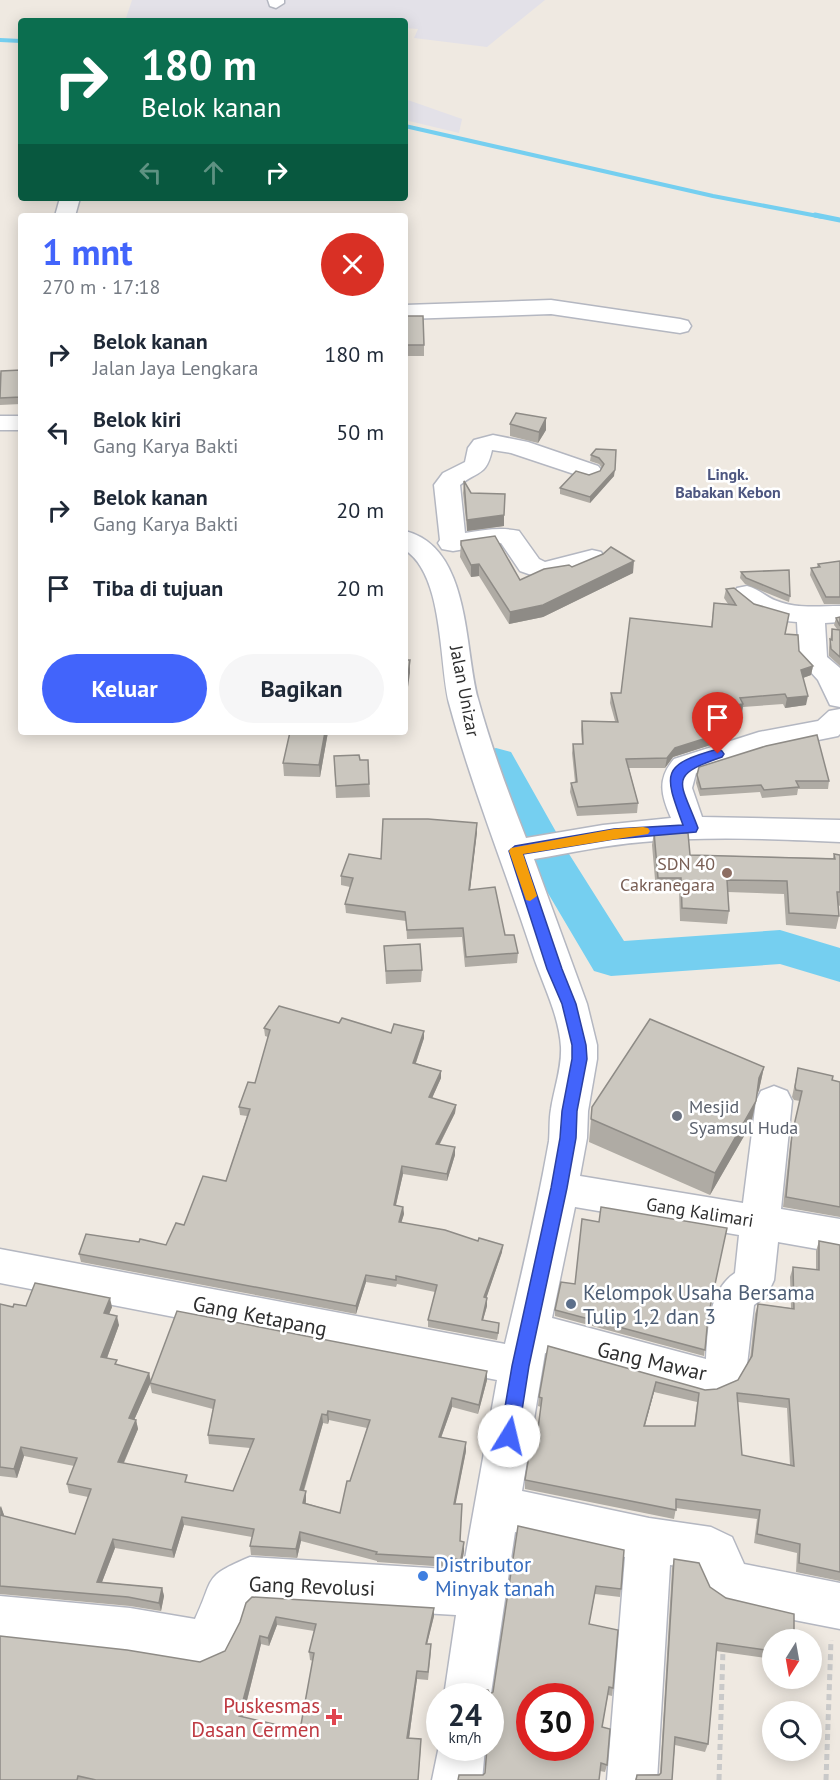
<!DOCTYPE html>
<html lang="id">
<head>
<meta charset="utf-8">
<style>
  :root { --surface:#fff; --page:#f6f6f7; --text:#1f2937; --muted:#747a83; --accent:#4264fb }
  body { margin:0; font-family:"PT Sans",sans-serif; background:var(--page); color:var(--text); height:100vh; display:flex; flex-direction:column; font-size:22px; white-space:nowrap }
  * { box-sizing:border-box; margin:0 }
  p { font-size:20px; color:var(--muted) }
  .icon { flex:none; width:33px; height:33px; fill:none; stroke:currentColor; stroke-width:2; stroke-linecap:round; stroke-linejoin:round }
  .map { position:relative; flex:1; overflow:hidden }
  .sheet { position:absolute; left:18px; top:213px; width:390px; height:522px; display:flex; flex-direction:column; background:var(--surface); border-radius:6px; box-shadow:0 3px 15px #0003 }
  .sheet>* { flex:none }
  .guide { position:absolute; left:18px; top:18px; width:390px; height:183px; border-radius:6px; box-shadow:0 3px 15px #0003; background:#0b6e4f; color:#fff; overflow:hidden }
  .needle { width:39px; rotate:191deg }
  .controls { position:absolute; left:762px; top:1629px; display:grid; gap:12px }
  .controls a { display:grid; place-items:center; width:60px; height:60px; border-radius:50%; background:var(--surface); box-shadow:0 3px 15px #0003; font-size:30px }
  .speed { position:absolute; left:426px; top:1683px; display:flex; gap:12px; font-size:30px; font-weight:700; text-align:center }
  .speed>* { display:grid; place-content:center; width:78px; height:78px; border-radius:50%; background:var(--surface); box-shadow:0 3px 15px #0003; line-height:1 }
  .speed small { font-size:15px; font-weight:400 }
  .speed .limit { border:9px solid #d22; background:#fff; color:#111 }
  .pin { position:absolute; display:grid; place-items:center; width:51px; height:51px; color:#fff; margin:-62px -26px; border-radius:50% 50% 50% 0; rotate:-45deg; box-shadow:0 0 6px #0007 }
  .pin .icon { rotate:45deg }
  .me { position:absolute; width:66px; margin:-33px; rotate:9deg; stroke-linejoin:round; filter:drop-shadow(0 0 4px #0008) }
  .turn { display:flex; align-items:center; gap:21px; height:126px; padding:0 24px; font-size:27px }
  .turn .icon { width:78px; height:78px; stroke-width:2.5 }
  .turn b { display:block; font-size:42px; line-height:51px }
  .lanes { display:flex; align-items:center; height:57px; padding:0 24px; background:#0003; justify-content:center; gap:30px; direction:ltr }
  .lanes .off { opacity:.35 }
  .round { display:grid; place-items:center; flex:none; width:63px; height:63px; border-radius:32px; background:var(--page) }
  .summary { display:flex; align-items:center; justify-content:space-between; height:102px; padding:0 24px }
  h1 { font-size:36px; font-weight:800; line-height:45px; color:var(--accent) }
  .cta { display:flex; gap:12px; margin-top:auto; padding:12px 24px }
  .cta a { flex:1; height:69px; border-radius:36px; background:var(--accent); color:#fff; font-size:24px; font-weight:800; line-height:69px; text-align:center }
  .cta a+a { background:var(--page); color:var(--text) }
  ul { padding:0; list-style:none }
  li { display:flex; align-items:center; gap:18px; height:78px; padding:0 24px }
  li div { flex:1 }
  li b { display:block; font-size:22px }
  li em { font-style:normal }
  .map>svg:first-child { display:block }
</style>
</head>
<body>
<div class="map">
<svg width="840" height="1780" viewBox="0 0 840 1780">
  <rect width="100%" height="100%" fill="#efe9e1"/>
  <g fill="#e3e1e8">
    <path d="M132,0H545L487,47L414,38L418,29L405,28V21H125Z"/>
    <path d="M405,99L462,119L459,133L405,120Z"/>
  </g>
  <g fill="none" stroke-linecap="round" stroke-linejoin="round">
    <g stroke="#75cff0" stroke-width="4">
      <path d="M0,40L21,41"/>
      <path d="M405,126L713,196L823,217"/>
    </g>
    <path stroke="#75cff0" stroke-width="5" d="M815,215L840,220"/>
    <path fill="#75cff0" fill-rule="evenodd" d="M496,748L511,752L564,846L624,941L780,930L840,948V982L780,964L611,976L594,971L523,851L475,762L481,752Z"/>
    <defs>
      <g id="minor">
        <path d="M268,0H284V3L276,8L270,6Z"/>
        <path d="M60,198H80L75,216H55Z"/>
        <path d="M551,300L680,319L688,321L691,326L688,331L680,333L551,314L405,319V305Z"/>
        <rect x="0" y="416" width="21" height="14"/>
        <path d="M493,435L528,442L598,466L602,471L598,476L589,479L511,453L492,450C486,477 478,470 460,485L465,533C485,530 500,527 519,531L539,559L545,562L592,550L601,552L605,558L601,564L543,579L520,571L501,543L453,551L442,549L438,543L440,540L434,485L443,473L465,462L468,448L474,440Z"/>
        <path d="M405,531C471,547 464,649 478,699C491,747 508,792 526,838L603,825L671,818C661,795 657,779 674,759L759,732L818,721L829,711L840,709V734L838,736L764,751L696,773L692,788L702,817L840,820V842C774,839 708,836 643,842C606,845 570,853 534,859L587,1004L597,1045V1059L588,1111L587,1138L580,1176L743,1203L756,1101L761,1091L774,1086L787,1091L792,1101L781,1209L840,1219V1253L778,1242L774,1280L767,1295L754,1305L747,1365L735,1387L714,1396L703,1397L545,1353L522,1491L649,1518L711,1527L732,1537L744,1564L840,1583V1629L732,1608C710,1599 706,1592 699,1569L670,1565L657,1780H607L625,1557L515,1532L490,1700V1696H444L456,1615L252,1603L245,1610L239,1629L227,1654L219,1661L202,1668L130,1656L0,1642V1596L130,1608L195,1619C215,1577 202,1577 250,1557L463,1570L497,1380L0,1283V1249L505,1344C521,1277 537,1209 549,1141C550,1131 549,1120 551,1109C554,1089 562,1068 561,1047C559,1014 542,983 532,952C505,869 472,788 449,703C439,663 444,575 405,550ZM575,1207L739,1235L735,1273C708,1291 708,1330 706,1359L552,1318Z"/>
        <path d="M747,586C759,589 766,597 777,601C796,609 820,606 840,606V622L825,623L827,657L840,668V707L830,705L818,680L799,659L797,622C774,620 747,614 733,594L737,588Z"/>
        <path d="M440,1741V1748H485L482,1780H432Z"/>
      </g>
    </defs>
    <use href="#minor" stroke="#b4b7c1" stroke-width="3"/>
    <g stroke="#c9c9c9" stroke-width="5" stroke-dasharray="6 4" stroke-linecap="butt">
      <path d="M719,1780L723,1649"/>
      <path d="M826,1780L831,1640"/>
    </g>
    <use href="#minor" fill="#fff" fill-rule="evenodd"/>
  </g>
  <g fill="#afaba4" fill-rule="evenodd">
    <path d="M405,316L424,345V356H405Z"/>
    <path d="M21,370V404L0,405V373Z"/>
    <path d="M510,424L546,430L538,443L510,436Z"/>
    <path d="M596,449L614,476L590,503L560,494V488L589,475L600,471L602,468L599,464L590,461L591,455Z"/>
    <path d="M464,481L471,493L504,526L467,531L463,493Z"/>
    <path d="M461,541L520,580L572,567L633,573L543,617L509,624L479,576L471,577L460,557Z"/>
    <path d="M840,561V604H824L810,575L811,568L817,567L818,564Z"/>
    <path d="M741,572L790,596L789,602L745,584L740,578Z"/>
    <path d="M726,589L786,634L799,651L813,666L811,675L803,678L806,705L785,708L783,704L743,707L742,713L710,718L719,734L717,743L673,757L665,768H629L638,803L637,813L577,816L570,792L571,783L575,782L572,753L573,744H582L581,730L582,721H615L610,703L611,693H621L711,627L714,603L728,604L724,598Z"/>
    <path d="M840,617V666L829,656V647L832,629H837L834,625L836,618Z"/>
    <path d="M287,732H328L320,777L284,776L283,763L290,732Z"/>
    <path d="M334,756L360,760H368L370,797L336,798Z"/>
    <path d="M697,775L829,781L828,789H798L797,795L762,798L760,792L700,796L696,783Z"/>
    <path d="M477,832L470,889L518,953L517,963L465,967L462,937L407,939L406,921L346,913L345,904L350,887L341,885V876L381,859Z"/>
    <path d="M654,832L690,855L833,858L834,854L840,855V906L838,905L839,916L836,929L786,925L784,894L728,892L729,911L727,924L680,921L679,891H656L652,845Z"/>
    <path d="M384,946L422,970L421,982L386,984Z"/>
    <path d="M339,1023L391,1033L424,1031V1038L416,1063L441,1071V1078L432,1098L456,1105L455,1113L440,1144L455,1155L447,1181L403,1174L396,1205L403,1207L404,1214L401,1223L502,1252L486,1298H487V1306L483,1320L499,1330L497,1340L428,1327V1320L435,1292L397,1284L396,1287L366,1282L356,1314L81,1262L79,1254L166,1245L184,1225L226,1181L247,1116L240,1115L239,1107L255,1083L268,1037L265,1036L264,1028Z"/>
    <path d="M764,1067L759,1090L757,1095L751,1124L710,1195L589,1142L592,1107Z"/>
    <path d="M798,1068L840,1082V1217L783,1207L790,1144L800,1101L794,1100L792,1097Z"/>
    <path d="M819,1241L840,1245V1581L796,1572L797,1553L754,1543L757,1519L676,1508L674,1519L525,1489V1480L535,1451L541,1407L538,1406L539,1397L548,1346L705,1390L717,1389L738,1380L750,1359L755,1314L758,1304L791,1308L790,1277L793,1267L816,1270V1251ZM654,1392L697,1402L694,1426H645ZM738,1402L787,1408L790,1465L742,1455Z"/>
    <path d="M0,1304L13,1307L26,1306L112,1307L109,1314L119,1325L107,1358L118,1365L149,1373L151,1382L487,1371V1380L478,1414L452,1407L441,1438L466,1451L455,1504L460,1541L464,1551L461,1568L377,1562V1561L301,1541L297,1558L251,1555L250,1546L252,1537L184,1525L174,1558L115,1548L102,1582L162,1588L164,1596L161,1611L130,1606L0,1594V1506L4,1515V1516L75,1534L88,1497L69,1493L67,1484L74,1466L24,1456L17,1478L0,1476ZM150,1384L152,1393L213,1409L208,1435L209,1444L250,1448L233,1491L189,1483L124,1463L138,1429L136,1420H134ZM329,1420L367,1428L340,1513L306,1503V1491H304L323,1423L328,1424Z"/>
    <path d="M555,1310L708,1317L704,1356L555,1316Z"/>
    <path d="M518,1526L621,1589L620,1597L595,1594L589,1624L613,1688L612,1696L608,1695L602,1727L607,1765L605,1772L600,1771L483,1775L485,1773L490,1694L493,1692Z"/>
    <path d="M674,1559L710,1587L772,1640V1659L716,1651L708,1744L705,1752L675,1745L672,1780H635L637,1775L660,1774L672,1568Z"/>
    <path d="M246,1603L434,1616L427,1644L431,1652L428,1680L417,1679L409,1738L421,1747L418,1780H0L200,1662L225,1651L240,1622ZM277,1625L314,1631L309,1652L310,1660L313,1661L300,1730L243,1717L261,1644L269,1646Z"/>
  </g>
  <g fill="#8e8b86">
    <path d="M546,418V430L538,443L539,432Z"/>
    <path d="M615,470L614,476L590,503V497Z"/>
    <path d="M504,515V526L467,531V520Z"/>
    <path d="M634,561L633,573L543,617L509,624L510,612Z"/>
    <path d="M479,564V576L471,577V565Z"/>
    <path d="M410,660V673L406,701V689Z"/>
    <path d="M813,666L811,675L800,679L801,670Z"/>
    <path d="M808,696L806,705L785,708L787,698Z"/>
    <path d="M743,704L742,713L703,719L705,709Z"/>
    <path d="M325,732H328L320,777L319,765Z"/>
    <path d="M719,734L717,743L673,757L665,768L667,758L675,748Z"/>
    <path d="M477,823V832L469,899V890Z"/>
    <path d="M424,1031V1038L413,1071V1063Z"/>
    <path d="M764,1067L759,1090L754,1101L759,1078Z"/>
    <path d="M441,1071V1078L429,1105V1097Z"/>
    <path d="M756,1101L751,1124L710,1195L715,1173Z"/>
    <path d="M456,1105L455,1113L436,1151V1144Z"/>
    <path d="M455,1147V1155L447,1181V1174Z"/>
    <path d="M402,1166L403,1174L394,1213V1205Z"/>
    <path d="M403,1207L404,1214L399,1230V1222Z"/>
    <path d="M503,1245L502,1252L484,1305V1297Z"/>
    <path d="M366,1275V1282L356,1314V1306Z"/>
    <path d="M110,1298L112,1307L106,1322L104,1313Z"/>
    <path d="M487,1298V1306L481,1327L482,1320Z"/>
    <path d="M117,1316L119,1325L104,1366L101,1357Z"/>
    <path d="M487,1371V1380L478,1414L479,1405Z"/>
    <path d="M149,1373L151,1382L131,1427L129,1418Z"/>
    <path d="M656,1382L654,1392L642,1435L644,1426Z"/>
    <path d="M452,1398V1407L438,1446L439,1437Z"/>
    <path d="M328,1411L329,1420L328,1424L327,1415Z"/>
    <path d="M322,1414L323,1423L301,1499L300,1490Z"/>
    <path d="M136,1420L138,1429L120,1471L118,1462Z"/>
    <path d="M466,1442V1451L454,1512V1504Z"/>
    <path d="M21,1447L24,1456L17,1478L14,1469Z"/>
    <path d="M306,1491V1500L304,1511L303,1503Z"/>
    <path d="M1,1506L4,1515L1,1523L0,1508Z"/>
    <path d="M182,1517L184,1525L174,1558L172,1550Z"/>
    <path d="M300,1532L301,1541L297,1558L296,1549Z"/>
    <path d="M113,1539L115,1548L99,1590L97,1582Z"/>
    <path d="M464,1542V1551L461,1568V1559Z"/>
    <path d="M162,1588L164,1596L161,1611L159,1603Z"/>
    <path d="M434,1608V1616L425,1652L426,1644Z"/>
    <path d="M276,1617L277,1625L269,1646L268,1638Z"/>
    <path d="M260,1636L261,1644L241,1724L239,1716Z"/>
    <path d="M417,1671V1679L408,1746L407,1738Z"/>
  </g>
  <g fill="#cbc7bf" stroke="#8e8b86" stroke-width="1.5" fill-rule="evenodd">
    <path d="M405,316H423L424,345H405Z"/>
    <path d="M21,370V397L0,398L1,371Z"/>
    <path d="M516,413L546,418L539,432L510,424Z"/>
    <path d="M596,449L616,450L615,470L590,497L560,488L576,471L589,475L600,471L604,464L599,458L591,455Z"/>
    <path d="M464,481L471,493L505,494L504,515L467,520Z"/>
    <path d="M495,536L520,580L544,569L569,565L572,567L603,554L611,547L634,561L543,605L510,612L479,564L471,565L461,545V541Z"/>
    <path d="M840,561V597H826L811,568L820,567L818,564Z"/>
    <path d="M789,570L790,596L746,578L741,572Z"/>
    <path d="M734,588L754,604L789,614L785,634L798,635L799,651L813,666L801,670L808,696L787,698L785,694L740,698L743,704L705,709L719,734L675,748L667,758L626,759L638,803L578,807L571,783L577,782L573,744H583L582,721L618,722L611,693H621L630,618L712,627L714,603L736,605L726,589Z"/>
    <path d="M840,617V626L836,618Z"/>
    <path d="M832,629L840,630V657L831,649L830,639L832,640Z"/>
    <path d="M405,660H410L406,689H405Z"/>
    <path d="M290,732H325L319,765L283,763Z"/>
    <path d="M817,735L829,781H796L799,787L764,790L761,785L701,789L697,775L699,767L766,746Z"/>
    <path d="M359,755L360,760H368L369,784L336,786L334,756Z"/>
    <path d="M383,819H428L477,823L469,890L495,887L505,935H514L518,953L466,957L463,928L407,930L405,912L345,904L353,878L341,876L349,854L381,859Z"/>
    <path d="M654,832L688,833L690,855L835,859L834,854L840,855V892H837L839,916L789,913L787,881L727,880L729,911L682,908L681,878H658Z"/>
    <path d="M420,944L422,970L386,971L384,946Z"/>
    <path d="M279,1006L339,1023L342,1018L391,1033L394,1024L424,1031L413,1063L441,1071L429,1097L456,1105L436,1144L455,1147L447,1174L402,1166L394,1205L403,1207L399,1222L445,1230L478,1241L479,1238L503,1245L484,1297L487,1298L482,1320L499,1323L498,1333L428,1320L437,1285L396,1276V1280L366,1275L356,1306L79,1254L86,1234L139,1242L140,1239L166,1245L176,1223L184,1225L203,1176L226,1181L250,1109L239,1107L248,1082L255,1083L270,1030L264,1028Z"/>
    <path d="M650,1019L764,1067L759,1078L756,1101L715,1173L591,1119L592,1107Z"/>
    <path d="M798,1068L833,1076L832,1080L840,1082V1207L786,1197L792,1134L802,1091L796,1090L795,1087Z"/>
    <path d="M601,1207L727,1228L708,1317L705,1350L555,1310L561,1282L575,1284L582,1219L599,1222Z"/>
    <path d="M819,1241L840,1245V1572L799,1563L800,1544L757,1534L760,1510L676,1499V1510L525,1480L530,1450L535,1451L542,1398L539,1397L548,1346L705,1390L717,1389L738,1380L752,1356L758,1304L794,1309L793,1267L819,1270ZM656,1382L699,1393L695,1426H644ZM737,1393L789,1399L794,1466L742,1455Z"/>
    <path d="M35,1283L110,1298L104,1313L117,1316L101,1357L117,1360L115,1364L149,1373L129,1418L136,1420L118,1462L187,1475L185,1482L233,1491L254,1439L208,1435L215,1400L150,1383L177,1311L487,1371L479,1405L452,1398L439,1437L466,1442L454,1504H462L460,1541L464,1542L461,1559L376,1554L377,1552L300,1532L296,1549L250,1546L254,1529L182,1517L172,1550L113,1539L97,1582L162,1588L159,1603L128,1597L0,1586V1515L75,1534L91,1489L67,1484L77,1458L21,1447L14,1469L0,1467V1304L13,1307L14,1304L26,1306ZM328,1411L370,1420L350,1481H347L340,1513L303,1503L306,1491L300,1490L322,1414L327,1415Z"/>
    <path d="M518,1526L624,1550L621,1589L596,1586L589,1624L618,1630L613,1688L609,1687L602,1727L610,1729L607,1765L601,1763L599,1780H458L459,1775H483L485,1773L487,1748H490V1696H479L480,1690H488L490,1694L493,1692ZM530,1696H580V1748H530Z"/>
    <path d="M674,1559L699,1563L710,1587L726,1598L794,1614V1640H772V1651L717,1643L708,1744L675,1737L672,1780H636L637,1775H659L661,1773Z"/>
    <path d="M252,1597L434,1608L426,1644H431L428,1672L417,1671L407,1738L421,1739L418,1780H96L78,1776L77,1780H0V1636L127,1650L200,1662L225,1651L240,1622L246,1603ZM276,1617L316,1624L309,1652L314,1653L300,1730L239,1716L260,1636L268,1638Z"/>
  </g>
  <path fill="#4264fb" stroke="#2b41a3" stroke-width="1.5" d="M718,749L722,751L724,754L722,757C667,776 680,780 698,828L696,832L614,839L523,854L562,969L576,1004L586,1045L587,1059L577,1111L576,1138L567,1188L529,1366L518,1436L515,1442L509,1445L503,1442L500,1436L512,1366L551,1188L560,1138L562,1111L572,1059V1045L562,1004L547,969L509,851L515,846L614,829L683,825C664,773 660,765 718,749Z"/>
  <path fill="#f59e0b" d="M643,827L648,828L650,831L648,834L523,854L537,896L530,901L526,900L509,851L511,848L614,829Z"/>
  <circle fill="#8d6e63" stroke="#fff" stroke-width="2" cx="727" cy="873" r="6"/>
  <circle fill="#6b7280" stroke="#fff" stroke-width="2" cx="677" cy="1116" r="6"/>
  <circle fill="#5c6f8a" stroke="#fff" stroke-width="2" cx="571" cy="1304" r="6"/>
  <circle fill="#3f7fe0" stroke="#fff" stroke-width="2" cx="423" cy="1576" r="6"/>
  <path fill="#e0444e" stroke="#fff" stroke-width="2" d="M331 1708h6v6h6v6h-6v6h-6v-6h-6v-6h6z"/>
  <g text-anchor="middle" dominant-baseline="central" stroke-width="5" stroke-linejoin="round" paint-order="stroke">
    <g font-size="16" font-weight="bold" fill="#4d5680" stroke="#fff">
      <text x="728" y="474">Lingk.<tspan x="728" dy="18">Babakan Kebon</tspan></text>
    </g>
    <g font-size="18" fill="#2e2e2e" stroke="#fff">
      <text transform="translate(465 691) rotate(79)">Jalan Unizar</text>
      <text transform="translate(700 1212) rotate(9)">Gang Kalimari</text>
    </g>
    <g font-size="18" fill="#785e54" stroke="#fff" text-anchor="end">
      <text x="715" y="863">SDN 40<tspan x="715" dy="21">Cakranegara</tspan></text>
    </g>
    <g font-size="18" fill="#5b616d" stroke="#fff" text-anchor="start">
      <text x="689" y="1106">Mesjid<tspan x="689" dy="21">Syamsul Huda</tspan></text>
    </g>
    <g font-size="21" fill="#4e5e75" stroke="#fff" text-anchor="start">
      <text x="583" y="1292">Kelompok Usaha Bersama<tspan x="583" dy="24">Tulip 1,2 dan 3</tspan></text>
    </g>
    <g font-size="21" fill="#2e2e2e" stroke="#fff">
      <text transform="translate(260 1316) rotate(11)">Gang Ketapang</text>
      <text transform="translate(652 1361) rotate(13)">Gang Mawar</text>
      <text transform="translate(312 1586) rotate(2)">Gang Revolusi</text>
    </g>
    <g font-size="21" fill="#366cbe" stroke="#fff" text-anchor="start">
      <text x="435" y="1564">Distributor<tspan x="435" dy="24">Minyak tanah</tspan></text>
    </g>
    <g font-size="21" fill="#be3a42" stroke="#fff" text-anchor="end">
      <text x="320" y="1705">Puskesmas<tspan x="320" dy="24">Dasan Cermen</tspan></text>
    </g>
  </g>
</svg>
<div class="controls">
<a><svg class="needle" viewBox="-14 -14 28 28"><path d="M0-13l5 13h-10z" fill="#e53935"/><path d="M0 13l5-13h-10z" fill="#747a83"/></svg></a>
<a><svg class="icon" aria-label="search" viewBox="0 0 24 24"><circle cx="10" cy="10" r="6"/><path d="M15 15l6 6"/></svg></a>
</div>
<div class="speed"><div>24<small>km/h</small></div><div class="limit">30</div></div>
<div class="pin" style="left:718px;top:754px;background:#d93025"><svg class="icon" aria-label="arrive" viewBox="0 0 24 24"><path d="M6 21V4h12l-3 4 3 4H6"/></svg></div>
<svg class="me" style="left:509px;top:1436px" viewBox="-20 -20 40 40"><circle r="19" fill="#fff"/><path d="M0-13L10 11 0 6-10 11z" fill="#4264fb"/></svg>
<div class="guide">
<div class="turn"><svg class="icon" aria-label="right" viewBox="0 0 24 24"><path d="M7 20v-9h11M14 6l5 5-5 5"/></svg><div><b>180 m</b>Belok kanan</div></div>
<div class="lanes"><svg class="icon off" aria-label="left" viewBox="0 0 24 24"><path d="M17 20v-9H6M10 6l-5 5 5 5"/></svg><svg class="icon off" aria-label="ahead" viewBox="0 0 24 24"><path d="M12 20V5M6 11l6-6 6 6"/></svg><svg class="icon" aria-label="right" viewBox="0 0 24 24"><path d="M7 20v-9h11M14 6l5 5-5 5"/></svg></div>
</div>
<section class="sheet">
<div class="summary"><div><h1>1 mnt</h1><p>270 m · 17:18</p></div><a class="round" style="background:#d93025;color:#fff"><svg class="icon" aria-label="close" viewBox="0 0 24 24"><path d="M6 6l12 12M18 6L6 18"/></svg></a></div>
<ul>
<li><svg class="icon" aria-label="right" viewBox="0 0 24 24"><path d="M7 20v-9h11M14 6l5 5-5 5"/></svg><div><b>Belok kanan</b><p>Jalan Jaya Lengkara</p></div><em>180 m</em></li>
<li><svg class="icon" aria-label="left" viewBox="0 0 24 24"><path d="M17 20v-9H6M10 6l-5 5 5 5"/></svg><div><b>Belok kiri</b><p>Gang Karya Bakti</p></div><em>50 m</em></li>
<li><svg class="icon" aria-label="right" viewBox="0 0 24 24"><path d="M7 20v-9h11M14 6l5 5-5 5"/></svg><div><b>Belok kanan</b><p>Gang Karya Bakti</p></div><em>20 m</em></li>
<li><svg class="icon" aria-label="arrive" viewBox="0 0 24 24"><path d="M6 21V4h12l-3 4 3 4H6"/></svg><div><b>Tiba di tujuan</b></div><em>20 m</em></li>
</ul>
<div class="cta"><a>Keluar</a><a>Bagikan</a></div>
</section>
</div>
</body>
</html>
